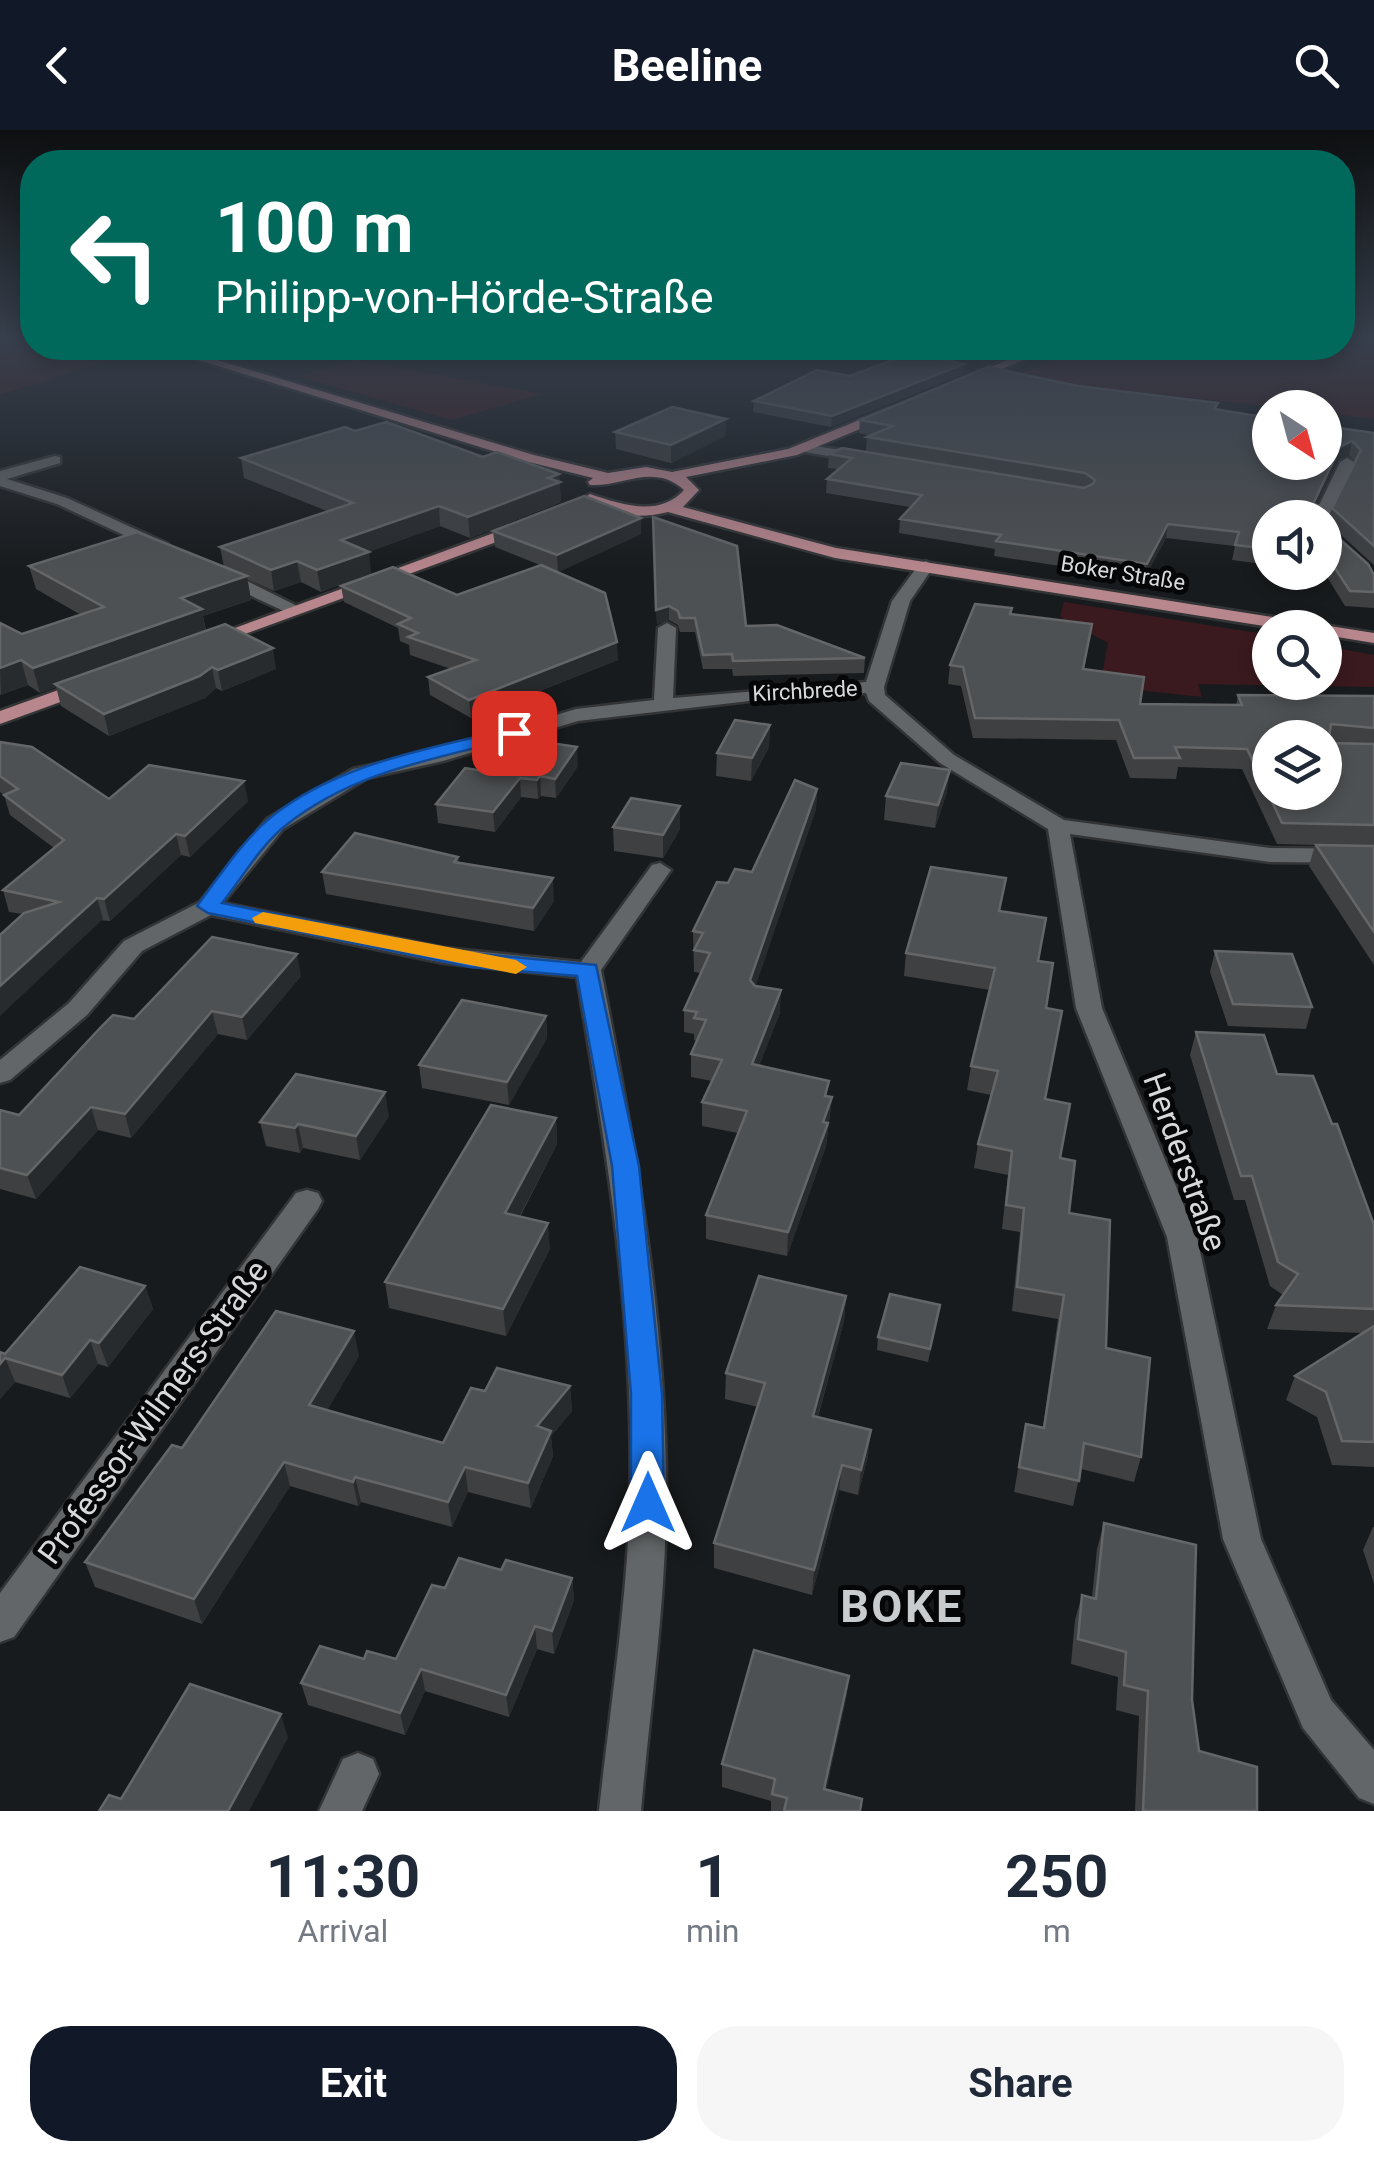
<!DOCTYPE html>
<html lang="en">
<head>
<meta charset="utf-8">
<style>
  :root { --surface:#fff; --page:#f6f6f7; --text:#1f2937; --muted:#747a83; --accent:#111827 }
  body { margin:0; font-family:Roboto,sans-serif; background:var(--page); color:var(--text); height:100vh; display:flex; flex-direction:column; font-size:38px; white-space:nowrap }
  * { box-sizing:border-box; margin:0 }
  p { font-size:32px; color:var(--muted) }
  .icon { flex:none; width:55px; height:55px; fill:none; stroke:currentColor; stroke-width:2; stroke-linecap:round; stroke-linejoin:round }
  .map { position:relative; height:1681px; overflow:hidden }
  .sheet { display:flex; flex-direction:column; background:var(--surface); flex:1 }
  .sheet>* { flex:none }
  .banner { position:absolute; left:20px; top:20px; width:1335px; height:210px; border-radius:40px; box-shadow:0 5px 15px #0003; background:#00695c; color:#fff; overflow:hidden }
  .needle { width:65px; rotate:144deg }
  .tools { position:absolute; left:1252px; top:260px; display:grid; gap:20px }
  .tools a { display:grid; place-items:center; width:90px; height:90px; border-radius:50%; background:var(--surface); box-shadow:0 5px 15px #0003; font-size:50px }
  .pin { position:absolute; display:grid; place-items:center; width:85px; height:85px; color:#fff; margin:-42px; border-radius:20px; box-shadow:0 5px 15px #0006 }
  .me { position:absolute; width:110px; margin:-55px; rotate:0deg; stroke-linejoin:round; filter:drop-shadow(0 0 8px #0008) }
  .turn { display:flex; align-items:center; gap:35px; height:210px; padding:0 30px; font-size:45px }
  .turn .icon { width:130px; height:130px; stroke-width:2.5 }
  .turn b { display:block; font-size:70px; line-height:85px }
  .eta { display:flex; justify-content:space-evenly; align-items:center; height:170px; text-align:center }
  .eta b { font-size:60px; font-weight:700; line-height:70px }
  .cta { display:flex; gap:20px; margin-top:auto; padding:20px 30px }
  .cta a { flex:1; height:115px; border-radius:40px; background:var(--accent); color:#fff; font-size:40px; font-weight:700; line-height:115px; text-align:center }
  .cta a+a { background:var(--page); color:var(--text) }
  header { display:flex; justify-content:space-between; align-items:center; height:130px; padding:0 30px; background:var(--accent); color:#fff; font-size:45px; font-weight:700 }
  .map>svg:first-child { display:block }
</style>
</head>
<body>
<header><svg class="icon" aria-label="back" viewBox="0 0 24 24"><path d="M15 5l-7 7 7 7"/></svg>Beeline<svg class="icon" aria-label="search" viewBox="0 0 24 24"><circle cx="10" cy="10" r="6"/><path d="M15 15l6 6"/></svg></header>
<div class="map">
<svg width="1374" height="1681" viewBox="0 0 1374 1681">
  <rect width="100%" height="100%" fill="#181b1d"/>
  <g fill="#3a1a1f">
    <path d="M0,207H32V218H103L130,223L0,265Z"/>
    <path d="M1343,207H1374V289L1325,283V278L1276,277L1009,248L1083,218H1342Z"/>
    <path d="M356,230L542,264L452,290L297,246Z"/>
    <path d="M1064,472L1270,505V552H1325V516L1374,525V557L1198,554L1202,567L1100,556L1108,513L1060,487Z"/>
  </g>
  <g fill="none" stroke-linecap="round" stroke-linejoin="round">
    <defs>
      <g id="minor">
        <path d="M804,314L863,324L870,328L863,332L799,321V315Z"/>
        <path d="M55,326L60,327V333L7,349L67,368L168,414V420H156L57,374L0,356V341Z"/>
        <path d="M1347,328L1354,332L1328,388L1325,391V388H1313L1340,332Z"/>
        <path d="M926,431L934,436L910,471L884,557L885,565L954,625L1064,690L1270,718L1374,719V733L1270,732L1070,704L1102,878L1197,1107L1261,1409L1331,1570L1374,1620V1674L1359,1668L1303,1598L1223,1409L1167,1107L1076,878L1048,699L940,633L869,571L866,563L766,569L578,591L443,631L367,648L283,699L223,773L444,818L581,832L652,735L660,733L671,740L601,840C635,1015 667,1191 666,1369C666,1473 650,1577 641,1681H599C610,1577 627,1474 630,1370C635,1194 607,1020 577,847L444,833L211,785L142,821L87,885L10,950L0,953V930L69,873L124,811L200,772L267,689L353,639L432,622L576,579L654,570L658,498L667,493L676,498L673,568L866,552L892,471L920,433Z"/>
        <path d="M215,441H227L303,479L288,483L215,449Z"/>
        <path d="M307,1060L318,1063L322,1071L318,1079L14,1507L0,1512V1463L296,1063Z"/>
        <path d="M358,1623L373,1629L379,1644L362,1681H319L343,1629Z"/>
      </g>
      <g id="major">
        <path d="M160,218H177L534,325L608,343L646,337L672,342L788,319L889,278L896,282L894,285L797,325L686,347L699,360L683,377L836,418L1374,503V513L1325,505V498H1276L835,428L668,382C642,389 604,387 582,369L590,364C620,374 659,388 684,360C654,332 622,357 590,355L588,352L593,348L525,331Z"/>
        <path d="M1037,218H1052L966,254L956,251Z"/>
        <path d="M526,391L532,393V399L212,516L197,512Z"/>
        <path d="M89,549L96,551V559L0,594V581Z"/>
      </g>
    </defs>
    <use href="#minor" stroke="#333436" stroke-width="5"/>
    <use href="#major" stroke="#333436" stroke-width="5"/>
    <use href="#minor" fill="#636668" fill-rule="evenodd"/>
    <use href="#major" fill="#b8868d" fill-rule="evenodd"/>
  </g>
  <g fill="#3e4042">
    <path d="M964,234L963,244L831,297L753,282L754,271L850,246Z"/>
    <path d="M988,237L1078,256L1218,273L1217,280L1270,288V332H1325V296L1374,303V435L1328,393L1332,378L1355,331L1349,325L1337,330L1316,375L1325,377L1326,397L1368,434L1374,445V478L1345,476L1324,442L1325,388H1270V435L1232,430L1235,416L1166,408L1144,449L994,426L995,419L899,403L900,389L910,377L826,363L827,349L839,339L828,338L829,324L842,318L1084,358L866,321L867,307L871,306L859,303L860,290Z"/>
    <path d="M726,289L725,306L671,333L616,319L615,302Z"/>
    <path d="M355,301L483,327L559,344L561,372L470,408L440,396L368,422L371,443L321,462L301,452L274,461L247,449L251,470L203,486L206,500L276,539L222,561L216,558L205,568L109,606L61,576L56,557L40,563L28,555L0,565V493L22,504L81,485L36,459L29,436L224,437L220,417L327,381L244,348L241,328Z"/>
    <path d="M653,387L746,496L865,528L864,543L733,546L732,539H703L695,502H680L678,495L669,490L657,494Z"/>
    <path d="M493,401L641,404L558,442L618,530L471,588L430,565L428,547L451,539L410,525L409,515L400,511L398,498L344,472L341,456L457,465L540,435L495,417Z"/>
    <path d="M1012,478L1011,485L1084,539L1140,574L1236,575L1238,565L1374,566V835L1309,736L1315,715L1277,714L1242,639L1178,637L1176,649L1130,648L1116,610L973,608L961,556L948,554L950,535Z"/>
    <path d="M770,595L769,617L751,651L716,646L717,623Z"/>
    <path d="M0,612L109,669L248,671L190,727L181,725L110,791L23,784L9,782L3,760L54,718L10,685L4,665L0,662Z"/>
    <path d="M578,636L556,668L541,666L538,669L521,667L495,702L438,693L436,674L490,642Z"/>
    <path d="M817,659L816,679L755,856L780,883L759,935L832,967L826,1016L787,1126L706,1109V1085L738,1003L702,996V972L712,951L691,947V924L697,911L694,910V904L684,902V880L701,843L694,842L693,801L728,753L752,742Z"/>
    <path d="M947,662L935,698L884,690L886,666Z"/>
    <path d="M613,697L680,699L663,728L614,721Z"/>
    <path d="M458,727L459,733L554,771L534,801L326,764L322,742Z"/>
    <path d="M1000,781L1038,831L1046,878L1045,969L1060,1028L1069,1083L1106,1218L1141,1327L1134,1352L1081,1339L1073,1376L1014,1362L1026,1294L1043,1297L1058,1189L1012,1181L1020,1102L1002,1099L1008,1045L974,1038L978,1014L991,965L967,960L971,936L990,860L904,846L906,823Z"/>
    <path d="M1215,821L1312,877L1306,899L1228,896L1210,842Z"/>
    <path d="M301,846L247,910L218,904L131,1008L98,1000L36,1069L0,1059V980L19,985L134,889Z"/>
    <path d="M546,886L547,908L509,975L422,958L419,935Z"/>
    <path d="M1196,902L1277,944L1374,1095V1337L1332,1335L1317,1287L1286,1270L1295,1246L1362,1203L1267,1199L1276,1175L1283,1165L1270,1156L1245,1070H1234L1190,925Z"/>
    <path d="M389,986L360,1030L303,1018L300,1023L266,1016L260,992Z"/>
    <path d="M556,988L557,1014L520,1087L550,1119L506,1206L389,1178L385,1152Z"/>
    <path d="M145,1156L153,1179L108,1237L98,1234L70,1268L15,1252L0,1269L5,1224Z"/>
    <path d="M846,1166L844,1191L818,1287L868,1326L858,1365L839,1360L812,1465L714,1438V1413L758,1277L725,1269L726,1243Z"/>
    <path d="M940,1175L928,1232L877,1220L878,1207Z"/>
    <path d="M359,1226L327,1280L443,1313L485,1261L570,1256L572,1281L551,1306L553,1326L531,1378L468,1362L452,1397L361,1372L358,1376L290,1356L202,1494L95,1457L85,1432L182,1318Z"/>
    <path d="M1104,1393L1192,1570L1199,1621L1257,1681H1135L1139,1586L1116,1580L1118,1547L1071,1534L1075,1490L1082,1465L1092,1467L1097,1419Z"/>
    <path d="M1373,1397H1374V1454L1363,1420Z"/>
    <path d="M501,1440L572,1448L574,1470L554,1524L537,1519L509,1587L425,1561L405,1605L308,1575L301,1553L364,1529H396L445,1458Z"/>
    <path d="M849,1546L846,1569L826,1659L861,1681H771V1671L722,1657V1634Z"/>
  </g>
  <g fill="#282b2d">
    <path d="M964,234L963,244L831,297L832,286Z"/>
    <path d="M726,289L725,306L671,333V315Z"/>
    <path d="M1352,311L1349,325L1337,330L1310,388L1313,374L1340,317Z"/>
    <path d="M559,344L561,372L470,408L468,387Z"/>
    <path d="M439,376L440,396L355,427L369,422L371,443L321,462L317,440L341,410Z"/>
    <path d="M641,388V404L558,442L557,425Z"/>
    <path d="M1168,394L1166,408L1144,449L1147,434Z"/>
    <path d="M297,431L301,452L274,461L271,440Z"/>
    <path d="M247,446L251,470L203,486L206,503L55,554L56,557L40,563L33,538L181,468Z"/>
    <path d="M669,476V490L657,494L656,480Z"/>
    <path d="M617,512L618,530L471,588L469,570Z"/>
    <path d="M273,518L276,539L222,561L218,540Z"/>
    <path d="M21,530L28,555L1,565L0,538Z"/>
    <path d="M212,537L216,558L205,568L109,606L104,584Z"/>
    <path d="M770,595L769,617L751,651L752,628Z"/>
    <path d="M577,617L578,636L556,668L555,649Z"/>
    <path d="M950,640L947,662L935,698L938,675Z"/>
    <path d="M540,646L541,666L538,669L537,650Z"/>
    <path d="M520,648L521,667L495,702L493,682Z"/>
    <path d="M244,651L248,671L190,727L185,706Z"/>
    <path d="M817,659L816,679L750,873V850Z"/>
    <path d="M680,676V699L663,728V705Z"/>
    <path d="M176,704L181,725L110,791L104,769Z"/>
    <path d="M553,748L554,771L534,801L533,778Z"/>
    <path d="M97,768L103,789L0,886V856Z"/>
    <path d="M297,824L301,846L247,910L242,887Z"/>
    <path d="M781,860L780,883L751,957L752,934Z"/>
    <path d="M212,881L218,904L131,1008L125,984Z"/>
    <path d="M546,886L547,908L509,975L507,952Z"/>
    <path d="M385,962L389,986L360,1030L356,1006Z"/>
    <path d="M832,967L826,1016L787,1126L788,1102Z"/>
    <path d="M91,977L98,1000L36,1069L27,1045Z"/>
    <path d="M556,988L557,1014L507,1110L505,1083Z"/>
    <path d="M298,994L303,1018L300,1023L295,998Z"/>
    <path d="M548,1093L550,1119L506,1206L503,1179Z"/>
    <path d="M145,1156L153,1179L108,1237L99,1213Z"/>
    <path d="M846,1166L844,1191L811,1311L813,1286Z"/>
    <path d="M354,1201L359,1226L315,1300L309,1275Z"/>
    <path d="M90,1210L98,1234L70,1268L62,1245Z"/>
    <path d="M5,1228L15,1252L0,1269V1234Z"/>
    <path d="M570,1256L572,1281L551,1306L553,1326L531,1378L528,1353L537,1296Z"/>
    <path d="M871,1300L868,1326L858,1365L861,1340Z"/>
    <path d="M284,1332L290,1356L202,1494L194,1469Z"/>
    <path d="M842,1335L839,1360L812,1465L814,1440Z"/>
    <path d="M465,1337L468,1362L452,1397L448,1372Z"/>
    <path d="M355,1347L361,1372L358,1376L353,1352Z"/>
    <path d="M572,1448L574,1470L554,1524L552,1501Z"/>
    <path d="M535,1496L537,1519L509,1587L506,1565Z"/>
    <path d="M421,1539L425,1561L405,1605L400,1583Z"/>
    <path d="M849,1546L846,1569L822,1681L824,1659Z"/>
    <path d="M281,1584L288,1608L249,1681H228Z"/>
  </g>
  <g fill="#4e5153" stroke="#646668" stroke-width="2.5" fill-rule="evenodd">
    <path d="M914,222L964,234L832,286L754,271L817,240L850,246Z"/>
    <path d="M988,237L1078,256L1218,273L1214,279L1270,288V332H1325V296L1374,303V416L1332,378L1361,320L1352,311L1340,317L1313,374L1325,377L1326,397L1368,434L1374,445V462L1350,461L1327,426H1325V388H1270V419L1235,415L1239,402L1168,394L1147,434L996,411L1001,405L900,389L922,365L827,349L852,328L829,324L842,318L1084,358L1093,354L1095,350L1085,343L867,307L893,296L860,290Z"/>
    <path d="M672,277L726,289L671,315L615,302Z"/>
    <path d="M386,292L483,327L497,322L559,344L548,348L560,352L468,387L439,376L341,410L369,422L317,440L297,431L271,440L220,417L353,373L241,328L345,297L355,301Z"/>
    <path d="M584,366L641,388L557,425L493,401Z"/>
    <path d="M653,387L737,416L746,496L777,495L865,528L733,531L732,524L703,525L695,488H680L678,481L669,476L656,480Z"/>
    <path d="M137,402L247,446L181,468L202,479L33,538L21,530L0,538V493L22,504L104,477L29,436Z"/>
    <path d="M541,435L605,463L617,512L469,570L428,547L476,530L408,507L418,503L398,494L411,488L341,456L393,437L457,465Z"/>
    <path d="M975,474L1012,478L1010,484L1092,494L1083,539L1144,547L1140,574L1242,575L1238,565L1374,566V598L1331,594L1328,613L1374,614V695L1282,693L1247,619L1175,617L1180,628H1134L1119,590L975,588L963,537L950,535ZM1270,608H1325V662H1270Z"/>
    <path d="M225,494L273,518L218,540L212,537L200,546L104,584L55,554Z"/>
    <path d="M735,590L770,595L752,628L717,623Z"/>
    <path d="M517,608L577,617L555,649L540,646L537,650L520,648L493,682L436,674L465,638L490,642Z"/>
    <path d="M0,612L32,617L109,669L149,635L244,651L185,706L176,704L104,769L97,768L0,856V805L24,783L59,772L3,760L64,710L4,665L18,659L0,646Z"/>
    <path d="M901,633L950,640L938,675L886,666Z"/>
    <path d="M795,650L817,659L750,850L755,856L781,860L752,934L829,951L825,966L832,967L823,992L828,993L788,1102L706,1085L747,981L702,972L722,930L691,924L706,890L694,888L697,882L684,880L710,823L694,820L703,803L693,801L717,752L728,753L735,739L752,742Z"/>
    <path d="M631,668L680,676L663,705L613,697Z"/>
    <path d="M355,703L458,727L454,732L553,748L533,778L322,742Z"/>
    <path d="M1316,715L1374,716V802Z"/>
    <path d="M931,737L1006,748L999,781L1046,788L1038,831L1053,833L1046,878L1062,881L1045,969L1070,974L1060,1028L1075,1031L1069,1083L1110,1090L1106,1218L1150,1228L1141,1327L1084,1313L1079,1351L1019,1337L1026,1294L1044,1298L1064,1165L1017,1157L1024,1078L1006,1075L1012,1021L978,1014L998,941L971,936L995,838L906,823Z"/>
    <path d="M212,807L297,824L242,887L212,881L125,984L91,977L27,1045L0,1038V980L19,985L101,897L113,885L134,889Z"/>
    <path d="M1215,821L1292,824L1312,877L1233,874Z"/>
    <path d="M462,870L546,886L507,952L419,935Z"/>
    <path d="M1196,902L1264,905L1277,944L1313,946L1332,994H1337L1374,1095V1179L1276,1175L1298,1144L1278,1132L1252,1046H1241Z"/>
    <path d="M296,944L385,962L356,1006L298,994L295,998L260,992Z"/>
    <path d="M491,975L556,988L505,1083L548,1093L503,1179L385,1152Z"/>
    <path d="M80,1137L145,1156L99,1213L90,1210L62,1245L5,1228L0,1234V1222L5,1224Z"/>
    <path d="M759,1146L846,1166L813,1286L871,1300L861,1340L842,1335L814,1440L714,1413L765,1253L726,1243Z"/>
    <path d="M890,1164L940,1175L930,1219L878,1207Z"/>
    <path d="M276,1181L354,1201L309,1275L443,1313L471,1258L485,1261L497,1238L570,1256L537,1296L551,1301L528,1353L465,1337L448,1372L355,1347L353,1352L284,1332L194,1469L85,1432L172,1315L182,1318Z"/>
    <path d="M1374,1196V1312L1342,1311L1326,1262L1295,1246Z"/>
    <path d="M1104,1393L1196,1415L1192,1570L1199,1621L1257,1637V1681H1143L1148,1561L1124,1555L1126,1522L1078,1509L1082,1465L1096,1469Z"/>
    <path d="M459,1428L501,1440L506,1430L572,1448L552,1501L535,1496L506,1565L421,1539L400,1583L301,1553L320,1516L364,1529L367,1521L396,1529L432,1455L445,1458Z"/>
    <path d="M754,1520L849,1546L824,1659L862,1669L860,1681H784L787,1668L772,1664L775,1649L722,1634Z"/>
    <path d="M190,1554L281,1584L228,1681H99L109,1665L121,1669Z"/>
  </g>
  <linearGradient id="sky" x2="0" y2="1"><stop stop-color="#0d0f10"/><stop offset="0.47" stop-color="#373f4c"/><stop offset="1" stop-color="#373f4c" stop-opacity="0"/></linearGradient>
  <rect width="1374" height="442" fill="url(#sky)"/>
  <path fill="#1a73e8" stroke="#114b97" stroke-width="2.5" d="M514,598L520,599V607C438,628 353,641 285,696C261,715 242,748 222,773L470,823L596,835L639,1036L662,1264L664,1373L659,1383L648,1388L636,1383L631,1373V1264L612,1036L577,846L470,837L208,783L197,776C218,748 243,710 271,687C340,632 430,619 514,598Z"/>
  <path fill="#f59e0b" d="M263,782L516,830L527,837L516,844L255,793L252,788Z"/>
  <g text-anchor="middle" dominant-baseline="central" stroke-width="10" stroke-linejoin="round" paint-order="stroke">
    <g font-size="22" fill="#d8d9db" stroke="#050607">
      <text transform="translate(1123 443) rotate(9)">Boker Straße</text>
      <text transform="translate(805 561) rotate(-3)">Kirchbrede</text>
    </g>
    <g font-size="32" fill="#d8d9db" stroke="#050607">
      <text transform="translate(1185 1032) rotate(70)">Herderstraße</text>
      <text transform="translate(153 1282) rotate(-54)">Professor-Wilmers-Straße</text>
    </g>
    <g font-size="45" font-weight="bold" letter-spacing="2.5" fill="#c8cccf" stroke="#050607">
      <text x="902" y="1476">BOKE</text>
    </g>
  </g>
</svg>
<div class="tools">
<a><svg class="needle" viewBox="-14 -14 28 28"><path d="M0-13l5 13h-10z" fill="#e53935"/><path d="M0 13l5-13h-10z" fill="#747a83"/></svg></a>
<a><svg class="icon" aria-label="sound" viewBox="0 0 24 24"><path d="M4 9h4l5-4v14l-5-4H4zM17 9q2 3 0 6"/></svg></a>
<a><svg class="icon" aria-label="search" viewBox="0 0 24 24"><circle cx="10" cy="10" r="6"/><path d="M15 15l6 6"/></svg></a>
<a><svg class="icon" aria-label="layers" viewBox="0 0 24 24"><path d="M12 4l9 5-9 5-9-5zM3 14l9 5 9-5"/></svg></a>
</div>
<div class="pin" style="left:514px;top:603px;background:#d93025"><svg class="icon" aria-label="arrive" viewBox="0 0 24 24"><path d="M6 21V4h12l-3 4 3 4H6"/></svg></div>
<svg class="me" style="left:648px;top:1373px" viewBox="-20 -20 40 40"><path d="M0-17L14 15 0 8-14 15z" fill="#1a73e8" stroke="#fff" stroke-width="4"/></svg>
<div class="banner">
<div class="turn"><svg class="icon" aria-label="left" viewBox="0 0 24 24"><path d="M17 20v-9H6M10 6l-5 5 5 5"/></svg><div><b>100 m</b>Philipp-von-Hörde-Straße</div></div>
</div>
</div>
<section class="sheet">
<div class="eta">
<div><b>11:30</b><p>Arrival</p></div>
<div><b>1</b><p>min</p></div>
<div><b>250</b><p>m</p></div>
</div>
<div class="cta"><a>Exit</a><a>Share</a></div>
</section>
</body>
</html>
